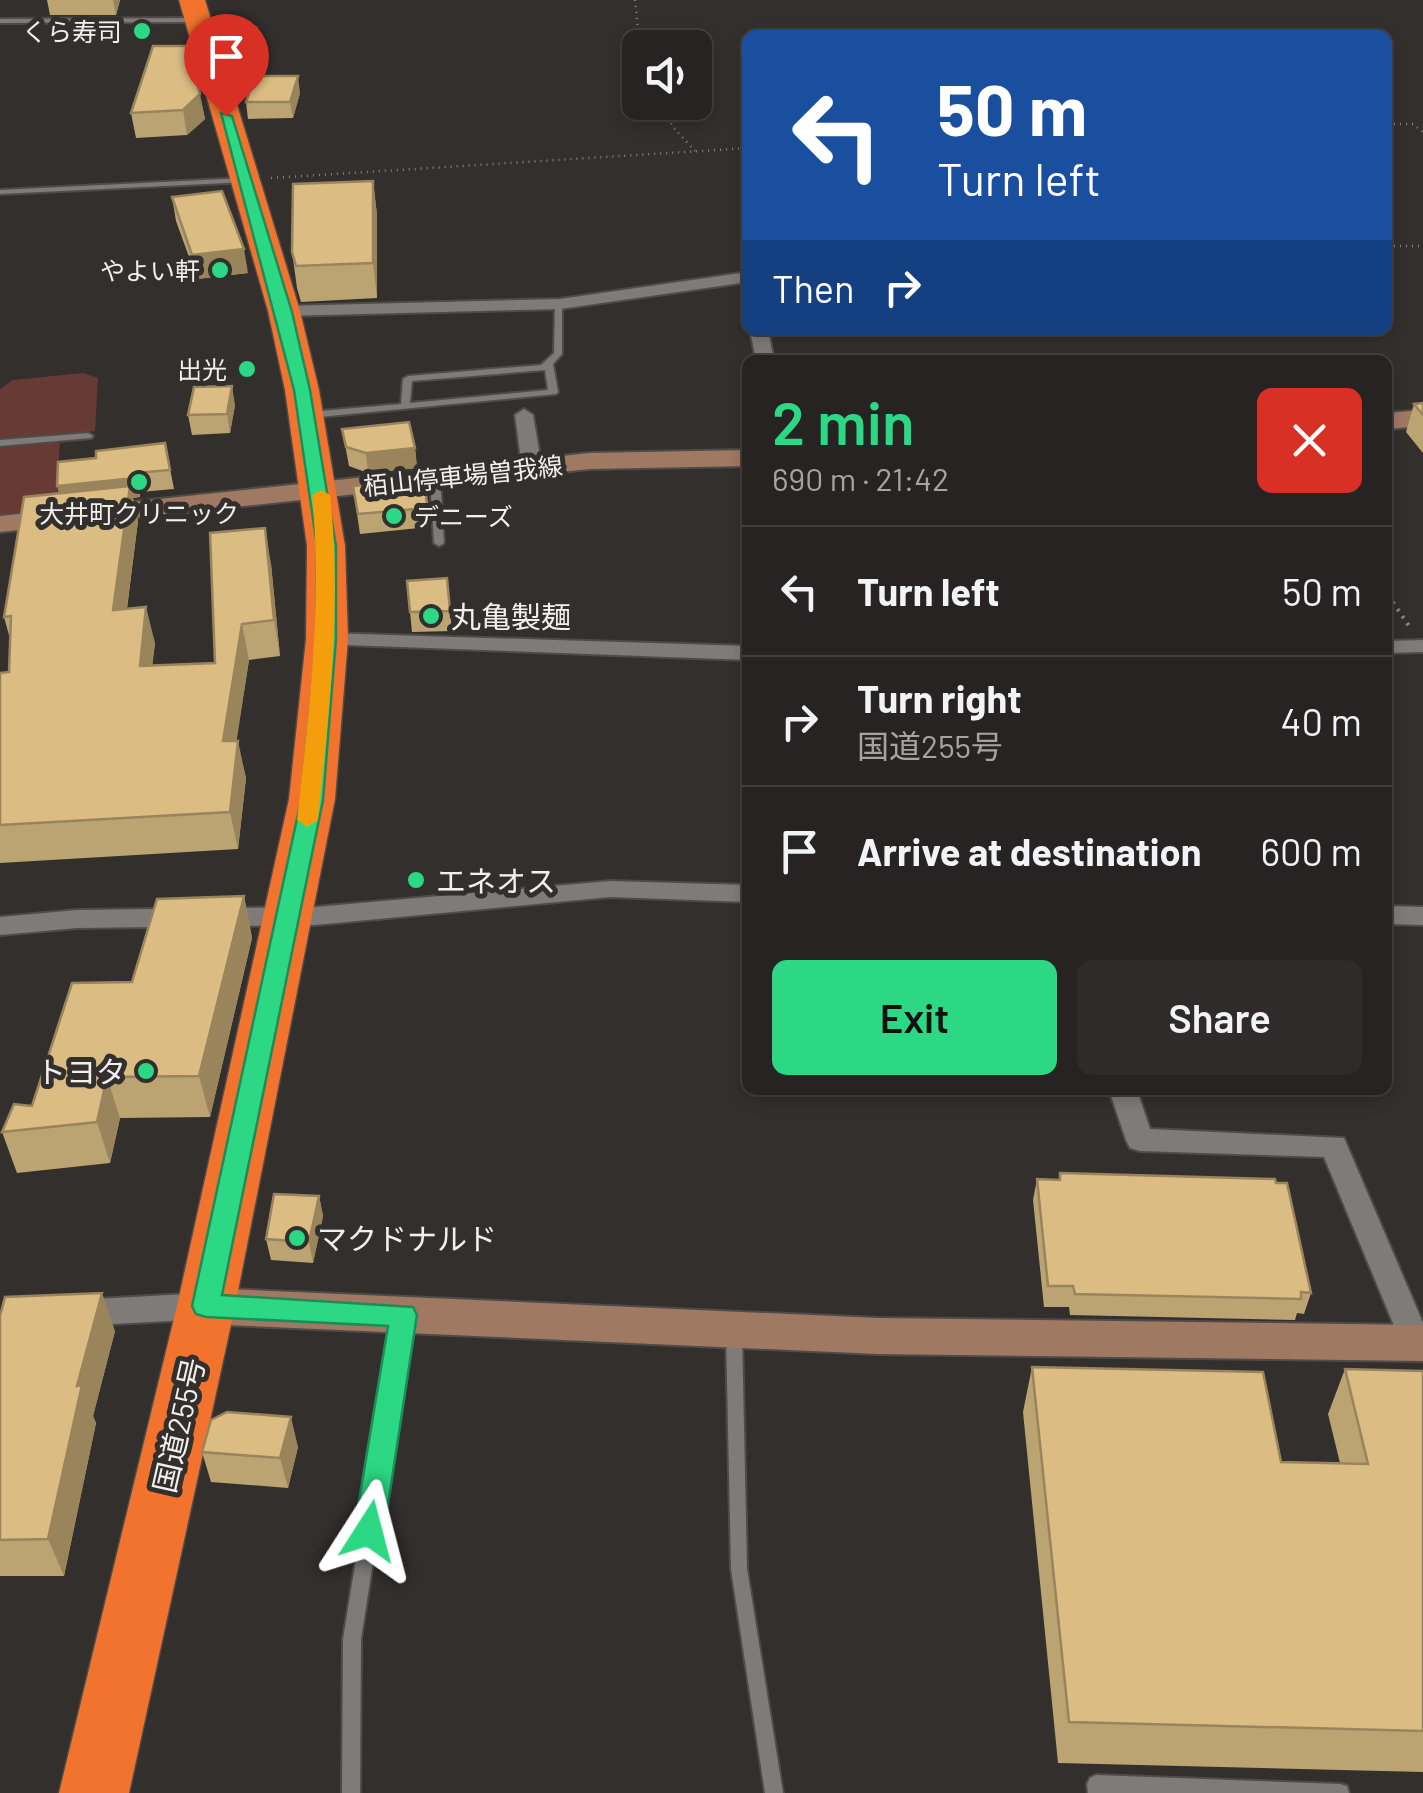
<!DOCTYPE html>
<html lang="en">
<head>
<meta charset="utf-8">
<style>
  :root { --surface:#262322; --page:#2e2b2a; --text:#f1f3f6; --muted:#a4a4a5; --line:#424040; --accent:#2cd884 }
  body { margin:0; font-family:Barlow,"Noto Sans JP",sans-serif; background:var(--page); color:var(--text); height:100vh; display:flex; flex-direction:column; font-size:38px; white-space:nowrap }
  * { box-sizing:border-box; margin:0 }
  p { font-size:32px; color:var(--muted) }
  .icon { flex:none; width:55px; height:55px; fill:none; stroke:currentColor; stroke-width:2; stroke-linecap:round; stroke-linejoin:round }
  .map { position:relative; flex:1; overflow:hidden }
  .drawer { position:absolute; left:742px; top:355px; width:650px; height:740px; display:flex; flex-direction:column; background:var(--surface); border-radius:15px; box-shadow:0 5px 15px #0003,0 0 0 2px var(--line) }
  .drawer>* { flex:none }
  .banner { position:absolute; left:742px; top:30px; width:650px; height:305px; border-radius:15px; box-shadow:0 5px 15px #0003,0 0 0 2px var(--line); background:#1a4fa0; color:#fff; overflow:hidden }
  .tools { position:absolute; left:622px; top:30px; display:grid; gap:20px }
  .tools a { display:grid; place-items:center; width:90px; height:90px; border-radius:15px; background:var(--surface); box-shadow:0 5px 15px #0003,0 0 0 2px var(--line); font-size:50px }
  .pin { position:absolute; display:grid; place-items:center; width:85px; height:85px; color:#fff; margin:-102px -42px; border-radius:50% 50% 50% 0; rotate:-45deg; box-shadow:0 0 10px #0007 }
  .pin .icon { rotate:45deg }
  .me { position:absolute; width:110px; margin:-55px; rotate:9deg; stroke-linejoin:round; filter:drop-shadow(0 0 8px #0008) }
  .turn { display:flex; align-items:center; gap:35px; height:210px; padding:0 30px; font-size:45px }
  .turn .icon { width:130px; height:130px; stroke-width:2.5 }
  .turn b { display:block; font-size:70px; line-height:85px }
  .then { display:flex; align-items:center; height:95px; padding:0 30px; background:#0003; gap:20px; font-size:38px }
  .round { display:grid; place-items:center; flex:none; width:105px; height:105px; border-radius:15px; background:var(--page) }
  .head { display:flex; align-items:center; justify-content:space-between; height:170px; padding:0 30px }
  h1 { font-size:60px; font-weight:600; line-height:75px; color:var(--accent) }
  .primary-button { display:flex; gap:20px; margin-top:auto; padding:20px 30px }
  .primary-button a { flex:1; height:115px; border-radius:15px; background:var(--accent); color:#111; font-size:40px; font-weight:600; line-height:115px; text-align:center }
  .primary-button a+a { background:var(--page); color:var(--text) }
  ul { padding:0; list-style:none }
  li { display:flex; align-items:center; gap:30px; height:130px; padding:0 30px; border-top:2px solid var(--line) }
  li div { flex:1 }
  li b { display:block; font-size:38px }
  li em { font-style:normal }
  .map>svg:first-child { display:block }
</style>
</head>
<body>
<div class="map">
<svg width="1423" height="1793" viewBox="0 0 1423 1793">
  <rect width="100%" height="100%" fill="#322f2d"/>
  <g fill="#673a35">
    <path d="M83,373L98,378L95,431L0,441V389L13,380Z"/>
    <path d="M60,441L56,513L0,519V447Z"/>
  </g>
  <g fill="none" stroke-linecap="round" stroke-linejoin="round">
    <defs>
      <g id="lane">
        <path d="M0,19L197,18L200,20L197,22L0,23Z"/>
        <path d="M244,178L248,180L247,182L0,194V190Z"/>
        <path d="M555,302L562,304V354L553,364L558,392L556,394L309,418L304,415L309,412L401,404L403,379L408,376L541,365L554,353ZM545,370L548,390L410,403L412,381Z"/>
        <path d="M88,433L93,436L91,438L0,446V440Z"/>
        <path d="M435,475L440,478L444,543L439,546L434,543L430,478Z"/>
        <path d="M403,1313L408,1314L411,1319L361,1639L360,1793H342L343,1639L395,1319L398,1314Z"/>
        <path d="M734,1326L739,1327L742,1332L747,1569L783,1793H765L731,1569L726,1332L729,1327Z"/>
        <path d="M1096,1775L1340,1784L1347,1786L1349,1793H1088L1087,1784L1090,1778Z"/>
      </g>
      <g id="street">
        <path d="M748,272V282L560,309L284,316L275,311L284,306L560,299Z"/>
        <path d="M750,330H768L774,360H756Z"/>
        <path d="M524,409L533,415L542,468L532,474L522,468L515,415Z"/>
        <path d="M327,633L748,646V660L319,644L316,639L319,634Z"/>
        <path d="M1423,640V652L1388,653V641Z"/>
        <path d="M610,881L748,885V902L610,897L315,925L77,928L0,935V917L77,910L315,907Z"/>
        <path d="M1388,906L1423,907V925L1388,924Z"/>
        <path d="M1109,1090H1137L1150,1129L1344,1138L1423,1323V1354L1405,1352L1324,1157L1140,1151L1130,1148L1126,1140Z"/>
        <path d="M206,1293L217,1297L221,1306L217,1315L206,1319L76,1326L65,1322L61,1313L65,1304L76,1300Z"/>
      </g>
      <g id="secondary">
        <path d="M1423,410V426L1388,429V413Z"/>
        <path d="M748,450V466L590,469L0,532V516L590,453Z"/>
        <path d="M206,1288L878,1318L1423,1325V1361L878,1354L206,1324L191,1318L185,1306L191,1294Z"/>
      </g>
      <path id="highway" d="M179,0H205L300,311L319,390L345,546L348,639L335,799L235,1306L129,1793H59L177,1306L289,799L306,639L307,546L285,390L268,311Z"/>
    </defs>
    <use href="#lane" stroke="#4e4b49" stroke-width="4"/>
    <use href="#street" stroke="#4e4b49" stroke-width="4"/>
    <use href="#secondary" stroke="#4e4b49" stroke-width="4"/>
    <use href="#highway" stroke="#4e4b49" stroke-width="3"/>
    <g stroke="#898684" stroke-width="2.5" stroke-dasharray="1 5" stroke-linecap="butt">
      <path d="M635,0L640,48"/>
      <path d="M660,102L673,127L695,151"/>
      <path d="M1388,124H1413L1423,132"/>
      <path d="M271,178L748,148"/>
      <path d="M1388,246H1423"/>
    </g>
    <path stroke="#898684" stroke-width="4" stroke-dasharray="2.5 6" stroke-linecap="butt" d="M1388,595L1411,629"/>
    <use href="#lane" fill="#7e7b78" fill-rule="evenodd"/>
    <use href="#street" fill="#7e7b78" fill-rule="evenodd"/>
    <use href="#secondary" fill="#a07962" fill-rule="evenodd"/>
    <use href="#highway" fill="#f1732d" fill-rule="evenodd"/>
  </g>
  <g fill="#bca372">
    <path d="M47,0H120L116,15H50Z"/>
    <path d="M256,28L258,44L234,82L224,48L221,32Z"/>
    <path d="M188,46L205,119L187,135L136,138L131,113Z"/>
    <path d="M300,93L293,118L248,119L246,102Z"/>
    <path d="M373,181L377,215V298L301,302L297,288L292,252Z"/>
    <path d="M172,197L248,273L197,279L176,221Z"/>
    <path d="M1423,403V453L1406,432L1414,404Z"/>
    <path d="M235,405L230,433L192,435L188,415Z"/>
    <path d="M342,429L415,448L417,468L368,473L349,466Z"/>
    <path d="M165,443L174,489L140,492V497L133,498L138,521L127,609L155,643L152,666L215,663L271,564L280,656L249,660L236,741L246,778L238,849L0,863V673L9,672L10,639L4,617L96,458Z"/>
    <path d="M353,486L428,500L429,527L360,534Z"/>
    <path d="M447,578L452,631L412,632L407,581Z"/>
    <path d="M244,896L252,938L210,1117L120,1118L110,1163L17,1173L2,1132L32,1106L132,982Z"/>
    <path d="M1060,1173L1311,1293L1304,1314L1297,1313L1295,1320L1070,1315L1069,1307H1044L1033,1200L1037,1179L1059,1180Z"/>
    <path d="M319,1196L323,1216L313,1263L271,1260L266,1239Z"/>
    <path d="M0,1316L115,1331L93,1416L96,1423L64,1576H0Z"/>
    <path d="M1032,1367L1281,1462L1340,1463L1328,1414L1345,1369L1423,1371V1772L1058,1763L1023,1412Z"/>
    <path d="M298,1447L288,1488L211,1482L202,1452Z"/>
  </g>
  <g fill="#99845c">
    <path d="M113,0H120L116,15Z"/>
    <path d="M256,28L258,44L234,82L231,65Z"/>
    <path d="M298,76L300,93L293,118L290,102Z"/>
    <path d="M200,94L205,119L187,135L183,110Z"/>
    <path d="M373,181L377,215V298L373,263Z"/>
    <path d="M244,249L248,273L197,279L192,255Z"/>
    <path d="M232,386L235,405L230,433L227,414Z"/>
    <path d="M415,448L417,468L368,473L366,453Z"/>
    <path d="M136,473L140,497L133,498L138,521L122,646L113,610L62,506L57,486Z"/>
    <path d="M265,528L271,564L280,656L274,620Z"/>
    <path d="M146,607L155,643L148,702L140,666Z"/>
    <path d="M242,624L249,660L231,778L223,741Z"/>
    <path d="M238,741L246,778L238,849L230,812Z"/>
    <path d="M244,896L252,938L210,1117L199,1076Z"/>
    <path d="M107,1077L120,1118L110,1163L97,1122Z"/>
    <path d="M319,1196L323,1216L313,1263L309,1242Z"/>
    <path d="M102,1293L115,1331L93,1416L96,1423L64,1576L48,1539L77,1386Z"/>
    <path d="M291,1417L298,1447L288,1488L280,1458Z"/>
  </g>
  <g fill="#dbbd84" stroke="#99845c" stroke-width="2.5">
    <path d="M256,28L231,65L221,32Z"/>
    <path d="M153,46H188L200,94L183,110L131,113Z"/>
    <path d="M255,76H298L290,102H246Z"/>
    <path d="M373,181V263L296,266L292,252L293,184Z"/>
    <path d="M222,191L244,249L192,255L172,197Z"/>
    <path d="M232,386L227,414L188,415L194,387Z"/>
    <path d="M1423,403V415L1414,404Z"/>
    <path d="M409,422L415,448L366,453L346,447L342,429Z"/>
    <path d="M165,443L170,470L136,473L135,478L57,486L58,462L96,458V451Z"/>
    <path d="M425,480L427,508L358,514L353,486Z"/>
    <path d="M130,486L113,610L146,607L140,666L215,663L210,533L265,528L274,620L242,624L223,741H238L230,812L0,825V673L9,672L11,616L4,617L24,497Z"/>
    <path d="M447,578L450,611L410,612L407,581Z"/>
    <path d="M244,896L199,1076L107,1077L97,1122L2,1132L14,1104L32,1106L72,983L132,982L157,899Z"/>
    <path d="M1060,1173L1275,1179L1276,1183H1287L1311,1293L1301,1292V1299L1075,1294L1073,1286H1048L1037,1179L1060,1180Z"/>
    <path d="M274,1194L319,1196L309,1242L266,1239Z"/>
    <path d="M102,1293L77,1386L82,1385L48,1539L0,1540V1316L5,1297Z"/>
    <path d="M1032,1367L1263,1372L1281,1462L1368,1464L1345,1369L1423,1371V1731L1069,1722Z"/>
    <path d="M227,1412L291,1417L280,1458L202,1452L211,1420Z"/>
  </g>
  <path fill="#2cd884" stroke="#1d8c56" stroke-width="2.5" d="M221,113L232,116L292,312L310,390L336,546V639L323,800L222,1295L413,1307L417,1315L384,1531L380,1541L369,1545L359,1541L354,1531L388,1326L206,1317L196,1314L192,1306L301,800L317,639V546L294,390Z"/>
  <path fill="#f59e0b" d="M321,490L330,495C342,605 329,711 318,820L307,827L297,820C309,711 323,605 312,495Z"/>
  <g fill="#2cd884" stroke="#322f2d" stroke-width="4">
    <circle cx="142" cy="31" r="10"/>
    <circle cx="220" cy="270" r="10"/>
    <circle cx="247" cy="369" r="10"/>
    <circle cx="139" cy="482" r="10"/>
    <circle cx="394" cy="516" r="10"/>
    <circle cx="431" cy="616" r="10"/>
    <circle cx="416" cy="880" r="10"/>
    <circle cx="146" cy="1071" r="10"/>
    <circle cx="297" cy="1238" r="10"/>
  </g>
  <g text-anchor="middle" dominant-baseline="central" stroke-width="10" stroke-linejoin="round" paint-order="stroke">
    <g font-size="25" fill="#f2f0ee" stroke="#322f2d" text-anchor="end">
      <text x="122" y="31">くら寿司</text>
      <text x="200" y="270">やよい軒</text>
      <text x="227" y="369">出光</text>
      <text x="139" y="513" text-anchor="middle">大井町クリニック</text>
      <text x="414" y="516" text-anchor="start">デニーズ</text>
    </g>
    <g font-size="25" fill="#f2f0ee" stroke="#322f2d">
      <text transform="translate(463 475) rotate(-6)">栢山停車場曽我線</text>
    </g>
    <g font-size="30" fill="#f2f0ee" stroke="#322f2d" text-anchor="start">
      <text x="451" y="616">丸亀製麺</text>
      <text x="436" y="880">エネオス</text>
      <text x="126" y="1071" text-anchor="end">トヨタ</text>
      <text x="317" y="1238">マクドナルド</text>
    </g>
    <g font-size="30" fill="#f2f0ee" stroke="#322f2d">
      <text transform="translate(178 1425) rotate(-77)">国道255号</text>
    </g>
  </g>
</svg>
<div class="tools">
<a><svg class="icon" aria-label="sound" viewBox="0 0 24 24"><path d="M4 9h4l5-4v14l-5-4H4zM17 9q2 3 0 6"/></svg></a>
</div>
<div class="pin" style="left:226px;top:116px;background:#d93025"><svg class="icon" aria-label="arrive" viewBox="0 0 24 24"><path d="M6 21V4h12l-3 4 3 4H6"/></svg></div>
<svg class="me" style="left:369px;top:1531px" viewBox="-20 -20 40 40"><path d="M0-17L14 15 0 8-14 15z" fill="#2cd884" stroke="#fff" stroke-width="4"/></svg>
<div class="banner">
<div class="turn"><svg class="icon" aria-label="left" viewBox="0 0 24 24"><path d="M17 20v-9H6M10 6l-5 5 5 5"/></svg><div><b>50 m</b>Turn left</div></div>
<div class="then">Then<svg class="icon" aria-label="right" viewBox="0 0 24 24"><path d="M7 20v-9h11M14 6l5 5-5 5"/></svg></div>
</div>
<section class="drawer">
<div class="head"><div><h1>2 min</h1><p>690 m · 21:42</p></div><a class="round" style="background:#d93025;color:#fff"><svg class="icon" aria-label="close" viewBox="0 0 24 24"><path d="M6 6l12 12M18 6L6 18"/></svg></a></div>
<ul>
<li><svg class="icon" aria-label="left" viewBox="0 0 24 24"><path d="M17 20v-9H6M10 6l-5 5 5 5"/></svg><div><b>Turn left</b></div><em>50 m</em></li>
<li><svg class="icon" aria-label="right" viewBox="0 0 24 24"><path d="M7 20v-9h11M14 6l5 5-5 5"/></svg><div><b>Turn right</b><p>国道255号</p></div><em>40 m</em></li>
<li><svg class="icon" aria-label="arrive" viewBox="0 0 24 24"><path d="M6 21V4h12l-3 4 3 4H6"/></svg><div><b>Arrive at destination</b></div><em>600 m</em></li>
</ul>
<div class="primary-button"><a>Exit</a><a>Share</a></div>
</section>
</div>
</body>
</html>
